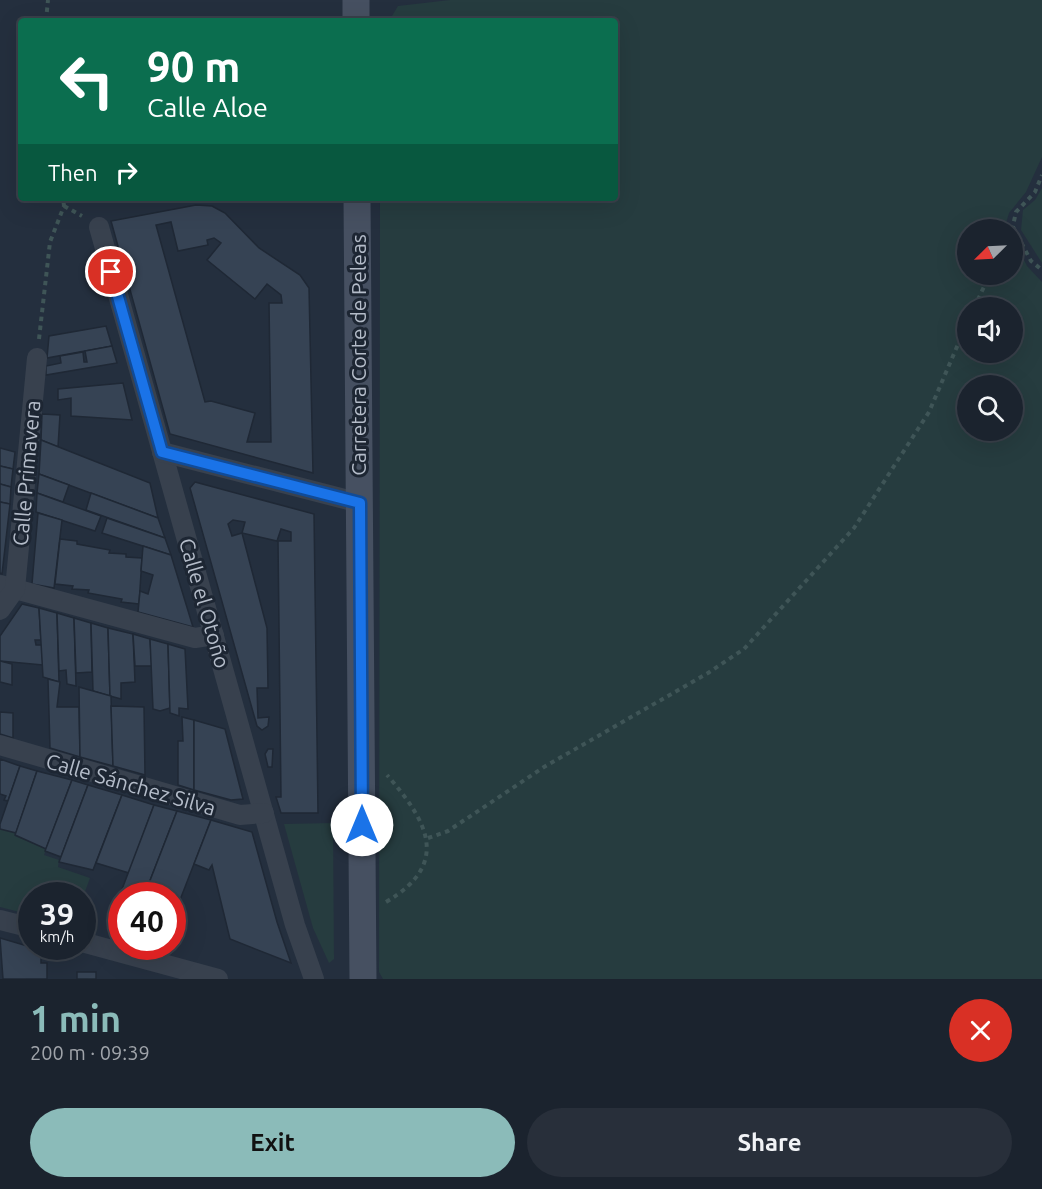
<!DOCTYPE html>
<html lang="en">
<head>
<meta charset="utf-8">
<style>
  :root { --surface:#1b232e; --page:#282f3a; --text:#f1f3f6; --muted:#a0a4aa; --line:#39404a; --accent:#8bbbb9 }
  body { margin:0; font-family:Ubuntu,sans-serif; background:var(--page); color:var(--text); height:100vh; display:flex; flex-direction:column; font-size:22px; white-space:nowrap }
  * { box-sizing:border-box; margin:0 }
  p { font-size:20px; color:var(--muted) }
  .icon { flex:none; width:33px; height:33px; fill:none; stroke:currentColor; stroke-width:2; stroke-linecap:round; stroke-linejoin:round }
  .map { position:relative; height:979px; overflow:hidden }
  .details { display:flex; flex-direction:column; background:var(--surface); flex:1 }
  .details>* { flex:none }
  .top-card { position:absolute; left:18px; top:18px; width:600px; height:183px; border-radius:6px; box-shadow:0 6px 24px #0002,0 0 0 2px var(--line); background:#0b6e4f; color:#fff; overflow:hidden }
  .needle { width:39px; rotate:246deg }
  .tools { position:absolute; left:957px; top:219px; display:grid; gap:12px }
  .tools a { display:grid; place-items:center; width:66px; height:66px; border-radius:50%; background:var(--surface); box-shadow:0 6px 24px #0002,0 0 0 2px var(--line); font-size:30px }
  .speed { position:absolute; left:18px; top:882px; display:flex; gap:12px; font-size:30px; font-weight:700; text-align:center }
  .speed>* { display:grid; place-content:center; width:78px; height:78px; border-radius:50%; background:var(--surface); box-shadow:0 6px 24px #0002,0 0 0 2px var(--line); line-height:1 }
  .speed small { font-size:15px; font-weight:400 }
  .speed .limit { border:9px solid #d22; background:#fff; color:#111 }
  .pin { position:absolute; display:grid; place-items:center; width:51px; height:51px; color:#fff; margin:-26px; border:3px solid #fff; border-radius:50%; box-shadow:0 2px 6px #0007 }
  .me { position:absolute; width:66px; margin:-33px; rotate:0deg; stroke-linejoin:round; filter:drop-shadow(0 0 4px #0008) }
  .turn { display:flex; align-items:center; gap:21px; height:126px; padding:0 30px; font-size:27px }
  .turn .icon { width:78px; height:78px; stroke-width:2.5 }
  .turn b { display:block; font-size:42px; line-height:51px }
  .then { display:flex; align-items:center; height:57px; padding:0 30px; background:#0003; gap:12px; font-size:22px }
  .round { display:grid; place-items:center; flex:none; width:63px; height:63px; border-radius:32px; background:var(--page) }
  .headline { display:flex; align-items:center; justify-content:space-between; height:102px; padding:0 30px }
  h1 { font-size:36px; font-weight:700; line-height:45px; color:var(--accent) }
  .button { display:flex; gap:12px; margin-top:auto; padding:12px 30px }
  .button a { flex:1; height:69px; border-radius:36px; background:var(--accent); color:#111; font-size:24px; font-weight:700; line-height:69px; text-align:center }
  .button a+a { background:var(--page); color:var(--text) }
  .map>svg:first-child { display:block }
</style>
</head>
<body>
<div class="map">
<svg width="1042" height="979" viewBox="0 0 1042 979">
  <rect width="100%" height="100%" fill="#242f3e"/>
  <g fill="#263c3f" fill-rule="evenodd">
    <path d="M450,0H1042V157L1026,192L1009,213L1006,223L1009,229L968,230V274H1012L1013,237L1027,266L1042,282V979H383L379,972L380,198H615V21H389L398,6ZM968,308H1012V352H968ZM968,386H1012V430H968Z"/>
    <path d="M1042,188V263L1021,230L1023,210L1035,200Z"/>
    <path d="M333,823L334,959L329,963L313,928L284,824Z"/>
    <path d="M0,829L16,833L15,836L46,849L44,855L59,860L58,867L90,878L83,897L32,896L31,915L0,907Z"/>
  </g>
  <g fill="#364354" stroke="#1f2835" stroke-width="1.5" fill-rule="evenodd">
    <path d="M196,205L212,206L225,213L259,248L300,275L309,288L313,473L170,434L111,221ZM171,222L178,251L208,245L207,240L214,238L221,243L207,260L255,299L267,284L281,295L282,303H269L271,442H247L255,413L211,401L205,402L156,225Z"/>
    <path d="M106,326L112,346L47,358L49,336Z"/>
    <path d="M112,346L117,363L46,375V366L61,363L60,356L83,352L84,362H87L85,351Z"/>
    <path d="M123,383L132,420L71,416V398L58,400V389Z"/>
    <path d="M42,414L60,415L58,447L41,440Z"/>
    <path d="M41,440L150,483L158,518L39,474Z"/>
    <path d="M0,448L15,452L13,469L0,466Z"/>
    <path d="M0,466L13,469L11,487L0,484Z"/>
    <path d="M39,474L69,485L63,502L37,493Z"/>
    <path d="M195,482L314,514L318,813H281L276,797H281L278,541H291V532L281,529L277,541L242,533L245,522L233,520L228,524L232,536L242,533L267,628L268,688H257L258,718L269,717L268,726L262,730L257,726L190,488Z"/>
    <path d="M0,484L11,487L10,504L0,502Z"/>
    <path d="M37,493L101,516L95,531L36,512Z"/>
    <path d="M91,493L158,518L165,538L86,510Z"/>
    <path d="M0,502L10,504L2,574L0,573Z"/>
    <path d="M38,513L62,520L54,588L32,584Z"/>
    <path d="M107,518L165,538L171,555L102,533Z"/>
    <path d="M60,539L77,541V544L110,550L109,553L126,554V557L142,558L139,604L121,602L122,599L88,593L89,590L72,589L73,586L55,584Z"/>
    <path d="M143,546L171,555L193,627L138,612L140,591L148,594L153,575L141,571Z"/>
    <path d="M22,604L39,608L41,640H35L36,645H42L43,665L0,661V636Z"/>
    <path d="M39,608L57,613L59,682L43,677Z"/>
    <path d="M57,613L74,618L76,686L67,684L66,670L59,671Z"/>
    <path d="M74,618L91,623L92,672L76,673Z"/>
    <path d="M91,623L108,628L110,696L93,691Z"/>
    <path d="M108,628L133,634L135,682L121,683V699L110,696Z"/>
    <path d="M133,634L150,639L152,666H135Z"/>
    <path d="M150,639L168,644L170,708L160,711L153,709Z"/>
    <path d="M168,644L185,649L188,709L179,708V716L170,713Z"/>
    <path d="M0,661L12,664V685L0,682Z"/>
    <path d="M48,679L60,682L57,707H79L80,757L50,748Z"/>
    <path d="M79,687L111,696L113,766L80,757Z"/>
    <path d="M111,706L144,707L145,775L113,766Z"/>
    <path d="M0,712L13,713V738L0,734Z"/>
    <path d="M182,717L194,720V790L178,785V741H183Z"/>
    <path d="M194,720L225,729L243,799L231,800L194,790Z"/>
    <path d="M268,749H273L272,767H268L265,754Z"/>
    <path d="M0,759L20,766L8,801L4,800L6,796L0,794Z"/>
    <path d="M20,766L37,771L16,833L0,829V824Z"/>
    <path d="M37,771L72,780L46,849L15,835Z"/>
    <path d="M72,780L88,785L61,857L45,851Z"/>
    <path d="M88,785L122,795L93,870L59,862Z"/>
    <path d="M122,795L154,805L129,873L96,863Z"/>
    <path d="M154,805L177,811L144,896H122V908L116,905Z"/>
    <path d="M177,811L211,820L173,918L172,896H144Z"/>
    <path d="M211,820L252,832L277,922L291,963L230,939L212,865L209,870L194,864Z"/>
    <path d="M0,938L41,950V963H47V979H3Z"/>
    <rect x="77" y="972" width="19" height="7"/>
  </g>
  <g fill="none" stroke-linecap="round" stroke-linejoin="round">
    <g stroke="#3f5557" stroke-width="4" stroke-dasharray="4.5 4.5" stroke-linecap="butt">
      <path d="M46,21L48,0"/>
      <path d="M64,206L82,216"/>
      <path d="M1013,227L1031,261L1042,270"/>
      <path d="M1012,230L1016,212L1035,192L1042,175"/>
      <path d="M974,308L990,274"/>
      <path d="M39,339L50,242L64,206L63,198"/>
      <path d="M428,838L448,831L544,767L708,673L744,649L854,528L929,412L968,321"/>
      <path d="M386,902C452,863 427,821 387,775"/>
    </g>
    <g stroke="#38414e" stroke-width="20">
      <path d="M99,227L295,925L314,979"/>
      <path d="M162,452L360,503"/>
      <path d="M0,585L195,638L214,635"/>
      <path d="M0,610L15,589L37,358"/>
      <path d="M0,745L240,815L264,813"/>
      <path d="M0,920L32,928"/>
      <path d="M82,942L218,979"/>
    </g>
    <g stroke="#465061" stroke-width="27">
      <path d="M356,0V21"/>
      <path d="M357,198L363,979"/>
    </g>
  </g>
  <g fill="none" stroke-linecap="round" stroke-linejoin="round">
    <defs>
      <path id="route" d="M111,272L162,452L360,503L362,825"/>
    </defs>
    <use href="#route" stroke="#114b97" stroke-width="15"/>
    <use href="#route" stroke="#1a73e8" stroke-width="10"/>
  </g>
  <g text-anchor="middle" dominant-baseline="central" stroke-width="6" stroke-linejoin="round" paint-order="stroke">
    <g font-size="21" fill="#b4bcc9" stroke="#1d2633">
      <text transform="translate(358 355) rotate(-90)">Carretera Corte de Peleas</text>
      <text transform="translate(26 473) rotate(-85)">Calle Primavera</text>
      <text transform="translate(205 603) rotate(74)">Calle el Otoño</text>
      <text transform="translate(131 784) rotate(16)">Calle Sánchez Silva</text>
    </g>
  </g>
</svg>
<div class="tools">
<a><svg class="needle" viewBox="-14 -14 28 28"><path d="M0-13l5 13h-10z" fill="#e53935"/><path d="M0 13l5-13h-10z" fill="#a0a4aa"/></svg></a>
<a><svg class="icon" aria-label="sound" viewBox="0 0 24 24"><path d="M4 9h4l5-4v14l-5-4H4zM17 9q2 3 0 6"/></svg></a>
<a><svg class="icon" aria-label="search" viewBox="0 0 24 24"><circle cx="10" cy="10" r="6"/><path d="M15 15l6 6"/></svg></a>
</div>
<div class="speed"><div>39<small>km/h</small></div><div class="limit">40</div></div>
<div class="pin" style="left:111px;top:272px;background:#d93025"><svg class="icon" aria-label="arrive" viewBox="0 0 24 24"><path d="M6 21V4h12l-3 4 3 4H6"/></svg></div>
<svg class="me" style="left:362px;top:825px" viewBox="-20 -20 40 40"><circle r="19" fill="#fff"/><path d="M0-13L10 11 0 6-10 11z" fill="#1a73e8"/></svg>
<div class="top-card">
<div class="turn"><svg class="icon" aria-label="left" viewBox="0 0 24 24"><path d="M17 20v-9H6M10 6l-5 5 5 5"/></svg><div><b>90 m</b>Calle Aloe</div></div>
<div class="then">Then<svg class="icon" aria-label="right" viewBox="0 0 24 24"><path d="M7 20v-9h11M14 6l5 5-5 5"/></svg></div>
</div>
</div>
<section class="details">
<div class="headline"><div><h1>1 min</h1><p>200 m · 09:39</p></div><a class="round" style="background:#d93025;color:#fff"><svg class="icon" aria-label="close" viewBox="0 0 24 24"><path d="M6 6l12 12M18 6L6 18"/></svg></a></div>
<div class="button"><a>Exit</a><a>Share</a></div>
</section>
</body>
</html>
